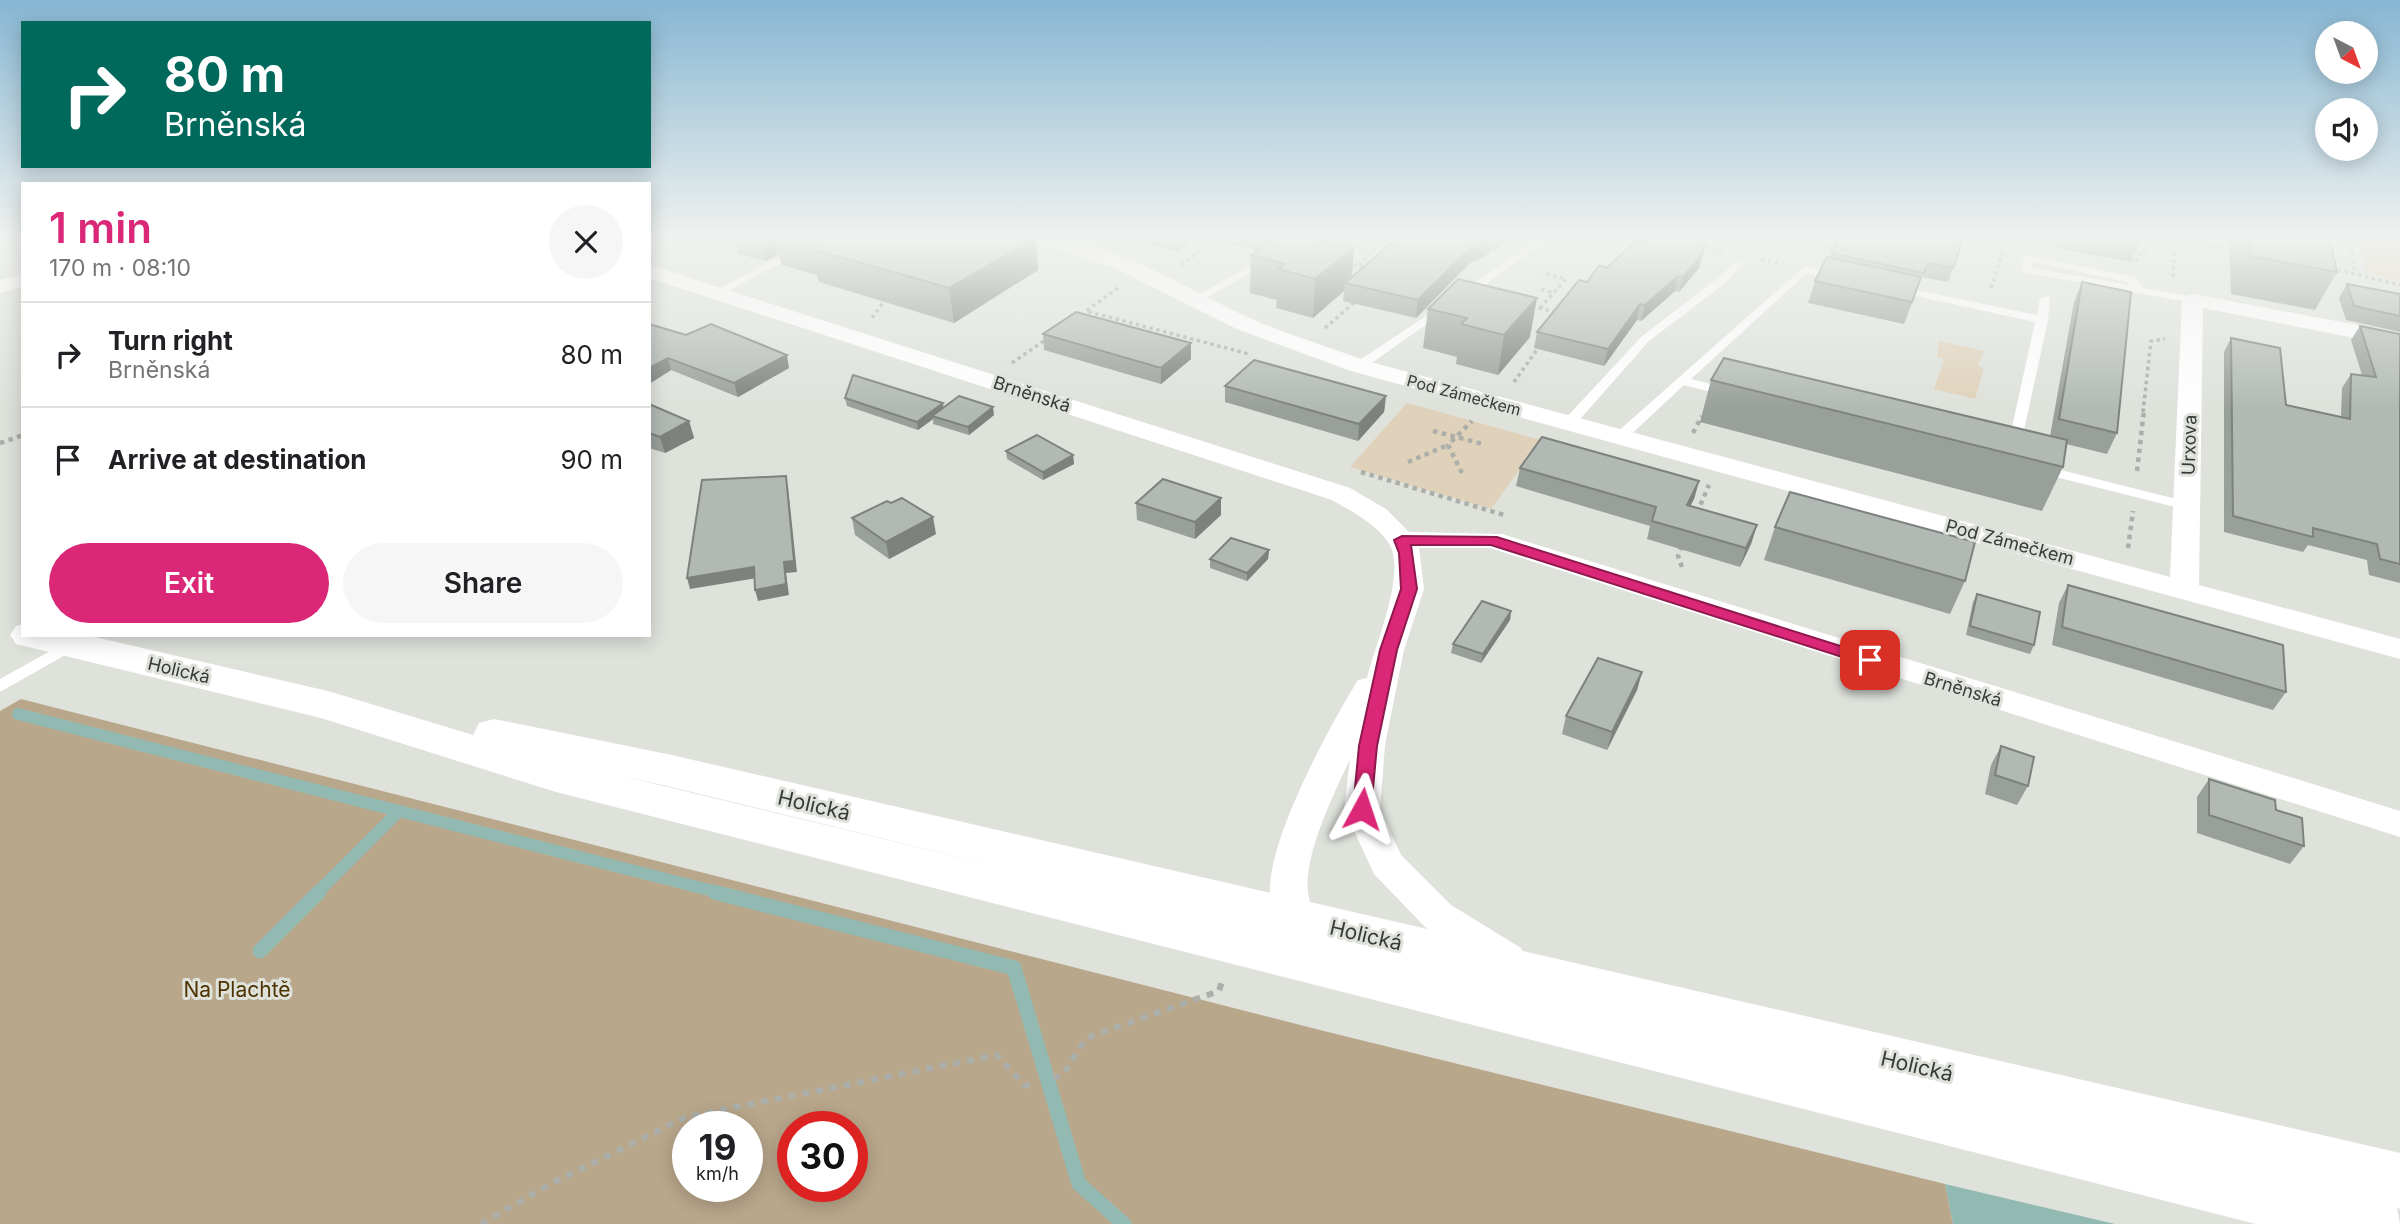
<!DOCTYPE html>
<html lang="en">
<head>
<meta charset="utf-8">
<style>
  :root { --surface:#fff; --page:#f6f6f6; --text:#202124; --muted:#757577; --line:#e0e0e0; --accent:#db2777 }
  body { margin:0; font-family:Inter,sans-serif; background:var(--page); color:var(--text); height:100vh; display:flex; flex-direction:column; font-size:26px; white-space:nowrap }
  * { box-sizing:border-box; margin:0 }
  p { font-size:23px; color:var(--muted) }
  .icon { flex:none; width:38px; height:38px; fill:none; stroke:currentColor; stroke-width:2; stroke-linecap:round; stroke-linejoin:round }
  .map { position:relative; flex:1; overflow:hidden }
  .sheet { position:absolute; left:21px; top:182px; width:630px; height:455px; display:flex; flex-direction:column; background:var(--surface); border-radius:0px; box-shadow:0 4px 18px #0003 }
  .sheet>* { flex:none }
  .banner { position:absolute; left:21px; top:21px; width:630px; height:147px; border-radius:0px; box-shadow:0 4px 18px #0003; background:#00695c; color:#fff; overflow:hidden }
  .needle { width:46px; rotate:139deg }
  .fabs { position:absolute; left:2315px; top:21px; display:grid; gap:14px }
  .fabs a { display:grid; place-items:center; width:63px; height:63px; border-radius:50%; background:var(--surface); box-shadow:0 4px 18px #0003; font-size:35px }
  .speed { position:absolute; left:672px; top:1111px; display:flex; gap:14px; font-size:35px; font-weight:700; text-align:center }
  .speed>* { display:grid; place-content:center; width:91px; height:91px; border-radius:50%; background:var(--surface); box-shadow:0 4px 18px #0003; line-height:1 }
  .speed small { font-size:18px; font-weight:400 }
  .speed .limit { border:10px solid #d22; background:#fff; color:#111 }
  .pin { position:absolute; display:grid; place-items:center; width:60px; height:60px; color:#fff; margin:-30px; border-radius:14px; box-shadow:0 4px 10px #0006 }
  .me { position:absolute; width:77px; margin:-38px; rotate:5deg; stroke-linejoin:round; filter:drop-shadow(0 0 5px #0008) }
  .turn { display:flex; align-items:center; gap:24px; height:147px; padding:0 28px; font-size:32px }
  .turn .icon { width:91px; height:91px; stroke-width:2.5 }
  .turn b { display:block; font-size:49px; line-height:60px }
  .round { display:grid; place-items:center; flex:none; width:74px; height:74px; border-radius:37px; background:var(--page) }
  .headline { display:flex; align-items:center; justify-content:space-between; height:119px; padding:0 28px }
  h1 { font-size:42px; font-weight:600; line-height:52px; color:var(--accent) }
  .action { display:flex; gap:14px; margin-top:auto; padding:14px 28px }
  .action a { flex:1; height:80px; border-radius:42px; background:var(--accent); color:#fff; font-size:28px; font-weight:600; line-height:80px; text-align:center }
  .action a+a { background:var(--page); color:var(--text) }
  ul { padding:0; list-style:none }
  li { display:flex; align-items:center; gap:21px; height:105px; padding:0 28px; border-top:2px solid var(--line) }
  li div { flex:1 }
  li b { display:block; font-size:26px }
  li em { font-style:normal }
  .map>svg:first-child { display:block }
</style>
</head>
<body>
<div class="map">
<svg width="2400" height="1224" viewBox="0 0 2400 1224">
  <rect width="100%" height="100%" fill="#dee2db"/>
  <g fill="#e0d1ba">
    <path d="M2359,239L2400,246V282L2365,272Z"/>
    <path d="M1939,341L1984,351L1978,366L1984,368L1975,399L1934,389L1944,359L1937,357Z"/>
    <path d="M1407,403L1541,440L1491,509L1350,467Z"/>
  </g>
  <path fill="#b9a78b" fill-rule="evenodd" d="M21,699L1324,1031L1945,1184L1953,1224H0V711ZM688,1127H747V1186H688ZM793,1127H852V1186H793Z"/>
  <path fill="#93bab2" d="M1945,1184L2115,1224H1953Z"/>
  <g fill="none" stroke-linecap="round" stroke-linejoin="round">
    <g stroke="#93bab2" stroke-width="12">
      <path d="M18,714L721,893"/>
      <path d="M317,893L399,811"/>
    </g>
    <g stroke="#93bab2" stroke-width="15">
      <path d="M714,892L1014,968L1079,1184L1124,1224"/>
      <path d="M260,951L319,892"/>
    </g>
    <g stroke="#abaea9" stroke-width="3.5" stroke-dasharray="3.5 3.5" stroke-linecap="butt">
      <path d="M1344,239L1338,244L1373,252"/>
      <path d="M1794,239L1839,249"/>
      <path d="M2172,239L2233,250"/>
      <path d="M2350,239L2355,273"/>
      <path d="M2363,239L2400,245"/>
      <path d="M1699,246L1722,251"/>
      <path d="M1761,260L1783,264"/>
      <path d="M2136,262C2141,248 2160,241 2174,239"/>
      <path d="M1347,263L1366,268"/>
      <path d="M1181,265L1217,239"/>
      <path d="M1359,265L1385,239"/>
      <path d="M2331,268L2400,285"/>
      <path d="M2173,277L2175,239"/>
      <path d="M1118,288L1086,311L1249,354"/>
      <path d="M1991,288L2007,239"/>
      <path d="M1541,289L1554,293"/>
      <path d="M1532,306L1557,313"/>
      <path d="M1540,308L1566,279L1542,273"/>
      <path d="M872,318L885,300"/>
      <path d="M1325,328L1358,299"/>
      <path d="M1012,363L1048,338"/>
      <path d="M1514,382L1541,344"/>
      <path d="M2143,412L2151,341L2165,339"/>
    </g>
    <g stroke="#abaea9" stroke-width="4.5" stroke-dasharray="4.5 4.5" stroke-linecap="butt">
      <path d="M1433,431L1483,444"/>
      <path d="M1693,433L1702,416"/>
      <path d="M0,443L23,435"/>
      <path d="M1408,462L1448,445"/>
      <path d="M2137,471L2144,410"/>
      <path d="M1361,472L1504,515"/>
      <path d="M1462,473L1448,445L1472,421"/>
      <path d="M1697,513L1709,485"/>
      <path d="M1682,546L1678,556L1683,570"/>
      <path d="M2128,548L2133,511"/>
    </g>
    <g stroke="#abaea9" stroke-width="6" stroke-dasharray="7 7" stroke-linecap="butt">
      <path d="M1053,1078L1063,1075L1086,1038L1219,991L1223,978"/>
      <path d="M481,1224L552,1183L686,1117L997,1055L1025,1086L1034,1083"/>
    </g>
    <g fill="#fff" fill-rule="evenodd">
      <path d="M813,239H825L721,295L711,293Z"/>
      <path d="M1077,239H1089L1075,248H1067V244Z"/>
      <path d="M1298,239H1310L1199,302L1189,300Z"/>
      <path d="M1538,239H1549L1466,298H1458V294Z"/>
      <path d="M2028,255L2135,277L2143,288L2193,297L2199,300L2193,303L2022,272L2023,258ZM2033,262L2127,282L2130,285L2032,268Z"/>
      <path d="M1737,260L1746,262L1723,285L1649,341L1574,426H1564V420L1641,337L1715,280Z"/>
      <path d="M1805,266L1846,277L1841,280L1807,273L1691,379L1734,390V396L1730,397L1684,385L1625,440H1615V434Z"/>
      <path d="M1897,286L2037,315L2040,298L2050,296L2048,320L2019,453L2014,454L2007,450L2035,322L1893,291V287Z"/>
      <path d="M1443,305L1449,308L1447,310L1363,369H1355V363Z"/>
      <path d="M2041,465L2192,503L2194,506L2187,510L2036,472L2034,469L2036,466Z"/>
      <path d="M70,640L78,645L76,649L0,692V679Z"/>
    </g>
    <g fill="#fff" fill-rule="evenodd">
      <path d="M1033,239C1107,234 1186,290 1252,319C1289,335 1329,347 1367,361L2170,577L2182,300L2186,296L2193,294L2400,333V347L2203,308L2199,585L2400,639V659L1351,371L1237,329L1112,267L1036,243Z"/>
      <path d="M649,265L1350,488L1386,509L1409,532L1502,534L2400,811V837L1490,548H1419L1424,589L1404,650L1385,745L1380,809L1401,855L1451,905L1521,948L1527,960L1521,972L1507,976L1493,972L1425,927L1374,874L1344,809L1350,759C1334,794 1300,861 1309,898C1312,911 1321,921 1326,932L1321,943L1307,948L1293,943C1284,929 1272,911 1270,894C1267,841 1329,727 1358,680L1367,678C1375,645 1408,571 1388,542C1375,523 1351,511 1332,500L649,278Z"/>
      <path d="M23,274V287L0,293V280Z"/>
    </g>
    <path fill="#fff" fill-rule="evenodd" d="M23,624V635H86L328,691L473,735L479,723L494,719L667,754L2400,1153V1209L2397,1208L2400,1224H2256L556,792L321,718L16,644L10,635L16,626ZM622,776L667,786L1074,885Z"/>
  </g>
  <g fill="#999f9b">
    <path d="M734,239H1036L1038,270L954,323L819,282L817,275L782,265L779,254L766,261L738,254Z"/>
    <path d="M1125,239H1194L1176,251Z"/>
    <path d="M1205,239H1314L1354,248L1352,276L1396,239H1509L1495,251L1491,250L1484,257L1470,263L1416,318L1343,301L1344,291L1313,318L1276,308L1277,300L1250,293L1251,255L1258,250Z"/>
    <path d="M1826,239H1963L1948,282L1922,277L1904,324L1808,303L1815,281L1830,258L1835,246H1834L1835,240Z"/>
    <path d="M2058,239H2142L2131,262L2056,248Z"/>
    <path d="M2229,239H2330L2337,272L2315,310L2231,294Z"/>
    <path d="M2386,239H2400V241Z"/>
    <path d="M1703,253L1699,268L1679,292L1675,291L1641,321L1637,320L1604,366L1534,348L1537,332L1587,282L1607,268Z"/>
    <path d="M1458,279L1530,337L1498,375L1456,364L1457,357L1423,348L1428,309Z"/>
    <path d="M2082,282L2117,433L2107,454L2066,444L2063,467L2042,511L1700,422L1711,380L2050,436L2074,302Z"/>
    <path d="M2347,284L2400,294V332L2346,320L2339,298Z"/>
    <path d="M649,324L789,368L738,397L671,370L649,384Z"/>
    <path d="M2360,326L2400,334V583L2369,575L2367,560L2308,545L2303,552L2224,532V352L2231,338L2286,405L2341,417L2342,388L2351,374L2362,375L2351,340Z"/>
    <path d="M1043,334L1191,359L1161,384L1044,350Z"/>
    <path d="M1225,386L1386,396L1384,412L1358,441L1225,402Z"/>
    <path d="M845,398L943,403V408L994,415L969,435L933,424V419L918,430L847,406Z"/>
    <path d="M649,404L689,421L694,438L665,453L649,448Z"/>
    <path d="M1006,451L1073,455L1074,464L1043,480L1007,459Z"/>
    <path d="M1520,468L1699,481L1694,499L1690,506L1757,525L1751,544L1740,567L1647,539L1650,526L1516,486Z"/>
    <path d="M1221,498V515L1195,539L1137,520L1136,503Z"/>
    <path d="M852,518L936,534L889,559L855,535Z"/>
    <path d="M1775,527L1965,581L1950,614L1764,560Z"/>
    <path d="M1269,550L1268,559L1247,581L1210,568V559Z"/>
    <path d="M2068,585L2286,692L2273,710L2052,645L2059,603Z"/>
    <path d="M1977,594L2034,645L2030,654L1966,635L1973,602Z"/>
    <path d="M1511,611L1510,620L1481,663L1451,653L1453,644Z"/>
    <path d="M1642,672L1637,690L1607,750L1562,734L1566,716Z"/>
    <path d="M2001,746L2028,786L2017,805L1985,794L1991,765Z"/>
    <path d="M2209,779L2304,846L2290,864L2197,833V797Z"/>
  </g>
  <g fill="#7d827e">
    <path d="M761,239H776L779,254L766,261Z"/>
    <path d="M1033,239H1036L1038,270L954,323L949,288Z"/>
    <path d="M1175,239H1194L1176,251Z"/>
    <path d="M1488,239H1493L1491,250L1484,257L1470,263L1416,318L1418,300L1473,245Z"/>
    <path d="M1497,239H1509L1495,251Z"/>
    <path d="M1354,248L1351,284L1345,283L1344,291L1313,318L1315,279Z"/>
    <path d="M1703,253L1699,268L1679,292L1683,277Z"/>
    <path d="M1678,276L1675,291L1641,321L1645,305Z"/>
    <path d="M1537,298L1530,337L1498,375L1504,335Z"/>
    <path d="M1640,304L1637,320L1604,366L1608,349Z"/>
    <path d="M1191,343V359L1161,384V368Z"/>
    <path d="M787,355L789,368L738,397L734,383Z"/>
    <path d="M668,358L671,370L649,384V368Z"/>
    <path d="M1386,396L1384,412L1358,441L1359,424Z"/>
    <path d="M943,403L944,411L932,416L933,419L918,430L917,422Z"/>
    <path d="M993,407L994,415L969,435L968,427Z"/>
    <path d="M689,421L694,438L665,453L660,437Z"/>
    <path d="M1073,455L1074,464L1043,480V472Z"/>
    <path d="M786,476L788,487L797,572L786,573L789,595L758,601L755,590Z"/>
    <path d="M1699,481L1694,499L1681,523L1687,505Z"/>
    <path d="M1221,498V515L1195,539V522Z"/>
    <path d="M933,517L936,534L889,559L886,542Z"/>
    <path d="M1757,525L1751,544L1740,567L1746,548Z"/>
    <path d="M1269,550L1268,559L1247,581V573Z"/>
    <path d="M754,567L757,578L690,589L687,578Z"/>
    <path d="M1511,611L1510,620L1481,663L1483,654Z"/>
    <path d="M1642,672L1637,690L1607,750L1612,732Z"/>
  </g>
  <g fill="#b2b9b4" stroke="#7d827e" stroke-width="2">
    <path d="M798,239H1033L949,288L812,249L817,244Z"/>
    <path d="M1274,239H1314L1354,248L1315,279L1278,269L1285,264L1251,255Z"/>
    <path d="M1396,239H1488L1473,245L1418,300L1345,283Z"/>
    <path d="M1647,239H1705L1703,253L1683,277L1678,276L1645,305L1640,304L1608,349L1537,332L1579,280L1587,282L1599,266L1607,268L1637,240L1644,242Z"/>
    <path d="M1839,239H1963L1953,268L1928,263L1924,273L1831,253Z"/>
    <path d="M2249,239H2330L2337,272L2250,256Z"/>
    <path d="M1827,257L1921,277L1912,302L1815,281Z"/>
    <path d="M1458,279L1537,298L1504,335L1461,324L1467,318L1428,309Z"/>
    <path d="M2082,282L2131,292L2117,433L2059,419Z"/>
    <path d="M2347,284L2400,294V316L2354,306Z"/>
    <path d="M1076,312L1191,343L1161,368L1043,334Z"/>
    <path d="M649,324L686,335L711,324L787,355L734,383L668,358L649,368Z"/>
    <path d="M2360,326L2400,334V564L2380,559L2377,544L2313,528V537L2233,516L2231,338L2280,348L2286,405L2350,419L2351,374L2376,377Z"/>
    <path d="M1724,358L2067,440L2063,467L1711,380Z"/>
    <path d="M1254,360L1386,396L1359,424L1225,386Z"/>
    <path d="M853,375L943,403L917,422L845,398Z"/>
    <path d="M959,396L993,407L968,427L932,416Z"/>
    <path d="M649,404L689,421L660,437L649,433Z"/>
    <path d="M1037,435L1073,455L1043,472L1006,451Z"/>
    <path d="M1542,437L1699,481L1687,505L1757,525L1746,548L1652,521L1656,507L1520,468Z"/>
    <path d="M786,476L794,561L784,562L786,584L755,590L754,567L687,578L702,480Z"/>
    <path d="M1163,479L1221,498L1195,522L1136,503Z"/>
    <path d="M1790,492L1975,542L1965,581L1775,527Z"/>
    <path d="M902,498L933,517L886,542L852,518L887,501L891,503Z"/>
    <path d="M1231,538L1269,550L1247,573L1210,559Z"/>
    <path d="M2068,585L2283,645L2286,692L2062,627Z"/>
    <path d="M1977,594L2040,612L2034,645L1970,626Z"/>
    <path d="M1482,601L1511,611L1483,654L1453,644Z"/>
    <path d="M1598,658L1642,672L1612,732L1566,716Z"/>
    <path d="M2001,746L2034,757L2028,786L1995,775Z"/>
    <path d="M2209,779L2275,800L2276,810L2302,818L2304,846L2209,815Z"/>
  </g>
  <linearGradient id="sky" x2="0" y2="1"><stop stop-color="#86b6d2"/><stop offset="0.58" stop-color="#f0f2ef"/><stop offset="1" stop-color="#f0f2ef" stop-opacity="0"/></linearGradient>
  <rect width="2400" height="410" fill="url(#sky)"/>
  <path fill="#db2777" stroke="#8e194d" stroke-width="2" d="M1402,536L1497,537L1875,657L1878,660L1875,664H1864L1491,545H1411L1417,589L1397,650L1377,746L1371,809L1362,816L1353,809L1359,746L1380,650L1401,589L1399,553L1394,540Z"/>
  <g text-anchor="middle" dominant-baseline="central" stroke-width="6" stroke-linejoin="round" paint-order="stroke">
    <g font-size="16" fill="#383a37" stroke="#dee2db">
      <text transform="translate(1464 395) rotate(15)">Pod Zámečkem</text>
    </g>
    <g font-size="18" fill="#383a37" stroke="#dee2db">
      <text transform="translate(1032 394) rotate(18)">Brněnská</text>
      <text transform="translate(2189 445) rotate(-88)">Urxova</text>
      <text transform="translate(2010 542) rotate(15)">Pod Zámečkem</text>
      <text transform="translate(179 670) rotate(13)">Holická</text>
      <text transform="translate(1963 689) rotate(17)">Brněnská</text>
    </g>
    <g font-size="21" fill="#383a37" stroke="#dee2db">
      <text transform="translate(814 805) rotate(13)">Holická</text>
      <text transform="translate(1366 935) rotate(13)">Holická</text>
      <text transform="translate(1917 1066) rotate(13)">Holická</text>
    </g>
    <g font-size="21" fill="#4e3300" stroke="#dee2db">
      <text x="237" y="989">Na Plachtě</text>
    </g>
  </g>
</svg>
<div class="fabs">
<a><svg class="needle" viewBox="-14 -14 28 28"><path d="M0-13l5 13h-10z" fill="#e53935"/><path d="M0 13l5-13h-10z" fill="#757577"/></svg></a>
<a><svg class="icon" aria-label="sound" viewBox="0 0 24 24"><path d="M4 9h4l5-4v14l-5-4H4zM17 9q2 3 0 6"/></svg></a>
</div>
<div class="speed"><div>19<small>km/h</small></div><div class="limit">30</div></div>
<div class="pin" style="left:1870px;top:660px;background:#d93025"><svg class="icon" aria-label="arrive" viewBox="0 0 24 24"><path d="M6 21V4h12l-3 4 3 4H6"/></svg></div>
<svg class="me" style="left:1362px;top:809px" viewBox="-20 -20 40 40"><path d="M0-17L14 15 0 8-14 15z" fill="#db2777" stroke="#fff" stroke-width="4"/></svg>
<div class="banner">
<div class="turn"><svg class="icon" aria-label="right" viewBox="0 0 24 24"><path d="M7 20v-9h11M14 6l5 5-5 5"/></svg><div><b>80 m</b>Brněnská</div></div>
</div>
<section class="sheet">
<div class="headline"><div><h1>1 min</h1><p>170 m · 08:10</p></div><a class="round"><svg class="icon" aria-label="close" viewBox="0 0 24 24"><path d="M6 6l12 12M18 6L6 18"/></svg></a></div>
<ul>
<li><svg class="icon" aria-label="right" viewBox="0 0 24 24"><path d="M7 20v-9h11M14 6l5 5-5 5"/></svg><div><b>Turn right</b><p>Brněnská</p></div><em>80 m</em></li>
<li><svg class="icon" aria-label="arrive" viewBox="0 0 24 24"><path d="M6 21V4h12l-3 4 3 4H6"/></svg><div><b>Arrive at destination</b></div><em>90 m</em></li>
</ul>
<div class="action"><a>Exit</a><a>Share</a></div>
</section>
</div>
</body>
</html>
